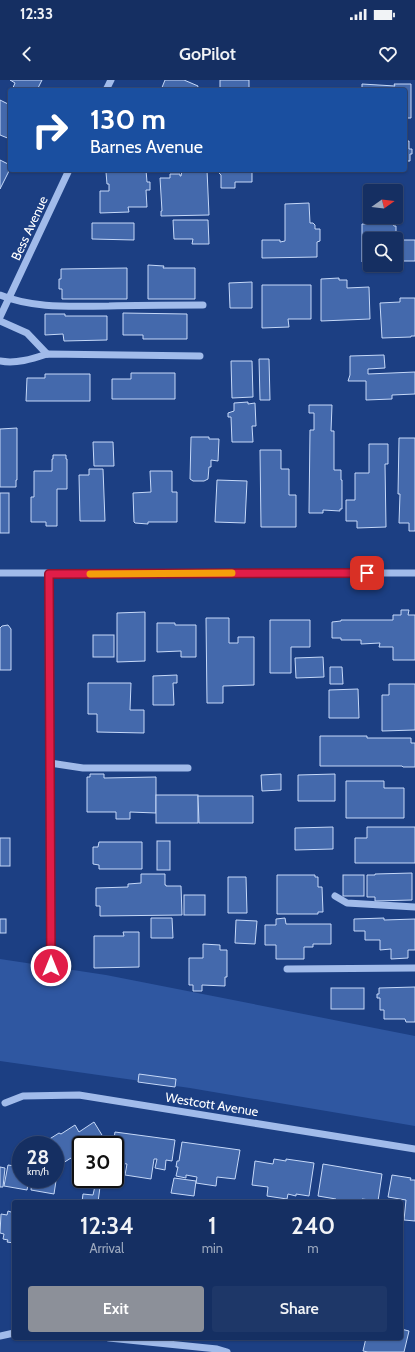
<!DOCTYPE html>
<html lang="en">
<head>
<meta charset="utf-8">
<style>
  :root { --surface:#152f62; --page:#1e3768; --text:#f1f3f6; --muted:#9da9be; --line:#344a77; --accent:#8c9099 }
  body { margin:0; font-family:Cabin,sans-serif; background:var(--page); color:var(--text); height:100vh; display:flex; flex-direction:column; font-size:15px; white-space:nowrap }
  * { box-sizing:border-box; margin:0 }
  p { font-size:13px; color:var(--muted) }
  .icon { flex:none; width:22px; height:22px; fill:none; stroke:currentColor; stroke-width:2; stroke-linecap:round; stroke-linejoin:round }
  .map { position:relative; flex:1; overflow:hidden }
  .sheet { position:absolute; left:12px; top:1120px; width:391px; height:140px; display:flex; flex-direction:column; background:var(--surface); border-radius:4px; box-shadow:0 1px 3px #0004,0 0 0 1px var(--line) }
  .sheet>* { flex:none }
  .hud { position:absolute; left:8px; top:8px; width:399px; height:84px; border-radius:4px; box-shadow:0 1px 3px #0004,0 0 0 1px var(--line); background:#1a4fa0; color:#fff; overflow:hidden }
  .needle { width:26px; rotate:76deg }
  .controls { position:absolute; left:363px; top:104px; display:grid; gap:8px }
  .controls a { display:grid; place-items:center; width:40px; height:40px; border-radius:4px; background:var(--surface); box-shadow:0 1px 3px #0004,0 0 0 1px var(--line); font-size:20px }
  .speed { position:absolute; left:12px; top:1056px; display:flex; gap:8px; font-size:20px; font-weight:700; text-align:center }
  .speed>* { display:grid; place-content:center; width:52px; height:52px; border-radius:50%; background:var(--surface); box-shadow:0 1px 3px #0004,0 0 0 1px var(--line); line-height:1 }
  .speed small { font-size:10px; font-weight:400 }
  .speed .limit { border:2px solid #111; border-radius:6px; background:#fff; color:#111 }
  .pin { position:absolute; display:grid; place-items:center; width:34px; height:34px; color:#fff; margin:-17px; border-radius:8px; box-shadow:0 2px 6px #0006 }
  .me { position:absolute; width:44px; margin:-22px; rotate:0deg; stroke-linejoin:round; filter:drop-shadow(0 0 3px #0008) }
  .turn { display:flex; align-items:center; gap:14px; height:84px; padding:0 16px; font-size:18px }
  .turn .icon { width:52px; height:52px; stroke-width:2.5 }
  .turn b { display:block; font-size:28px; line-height:34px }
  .eta { display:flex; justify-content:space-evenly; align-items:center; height:68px; text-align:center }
  .eta b { font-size:24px; font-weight:600; line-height:28px }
  .cta { display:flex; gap:8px; margin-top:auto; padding:8px 16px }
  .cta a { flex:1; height:46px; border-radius:4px; background:var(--accent); color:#fff; font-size:16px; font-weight:600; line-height:46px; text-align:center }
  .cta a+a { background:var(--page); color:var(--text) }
  .status { display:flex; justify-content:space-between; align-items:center; height:28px; padding:0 20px; background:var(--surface); direction:ltr }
  .status svg { height:11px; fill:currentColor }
  header { display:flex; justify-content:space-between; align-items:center; height:52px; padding:0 16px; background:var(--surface); font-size:18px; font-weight:600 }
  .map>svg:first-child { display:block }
</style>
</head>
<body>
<div class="status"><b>12:33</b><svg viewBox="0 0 49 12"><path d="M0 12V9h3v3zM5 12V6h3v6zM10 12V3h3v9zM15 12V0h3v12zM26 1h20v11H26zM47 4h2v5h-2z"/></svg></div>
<header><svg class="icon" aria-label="back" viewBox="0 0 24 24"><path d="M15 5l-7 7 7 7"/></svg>GoPilot<svg class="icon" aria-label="heart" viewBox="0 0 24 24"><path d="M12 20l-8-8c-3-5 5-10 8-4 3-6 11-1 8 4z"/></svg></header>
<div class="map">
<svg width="415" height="1272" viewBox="0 0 415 1272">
  <rect width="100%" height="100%" fill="#1c3f83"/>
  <path fill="#2f57a1" d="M0,879L106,895L415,956V1046L190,1008L0,981Z"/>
  <g fill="#4469ac" stroke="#c5d8f8">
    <path d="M10,0H42L37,10H12L15,3Z"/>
    <path d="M165,0H184L198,6L197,10H161Z"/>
    <rect x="220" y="0" width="29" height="10"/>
    <path d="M362,4L395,6L394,4H411V38H405V10H362Z"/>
    <path d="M0,20L10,25V59L0,55Z"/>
    <path d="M405,61H409V69H412V74H410V81H405Z"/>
    <path d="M0,80L10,85V89L0,109Z"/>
    <path d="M108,90H146L147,102H150V110H146L147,127H128L129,132L100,133V111H109V104H107L106,92H108Z"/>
    <path d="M207,90L209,135L161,136V131H162L160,98H170V94H180V96H181L182,91Z"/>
    <path d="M219,90H252V102H235V108H221V95L219,93Z"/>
    <path d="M309,123L310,143H313L315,145V149H320V161L317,162V177L262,178V160H280V162L285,161V124Z"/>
    <path d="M173,140H208L209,164H192L193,159H174Z"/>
    <path d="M92,143H134V160L92,159Z"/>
    <path d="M362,144H393L394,146H396V152H399V160H415V181H396V159H370V182H362Z"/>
    <path d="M148,185L164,186L163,188H195V219H148Z"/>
    <path d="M127,188V219H62V209H59V199H61V189Z"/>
    <path d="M339,198V200H347V208L369,207L370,239L321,241V199Z"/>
    <path d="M252,202V228H230L229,203Z"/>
    <path d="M262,205H311V239H288L289,247L262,248Z"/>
    <path d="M400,218H415V256H411V257L382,258L380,223L400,222Z"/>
    <path d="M123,233L187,234V259H143V255H123Z"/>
    <path d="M45,234H65V236H107V260L64,261L63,254L45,255Z"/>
    <path d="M384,275L385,288L368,289V294L415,292V314L392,315V319L366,320V301H348L350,295V276Z"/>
    <path d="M259,279H269L270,320H260Z"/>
    <path d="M231,281H252L253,317L232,318Z"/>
    <path d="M131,293H175V319H112V299H131Z"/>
    <path d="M45,294H90V321H26L27,298H45Z"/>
    <path d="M248,322V324L255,323L256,346H252L253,362H232L231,337H228V333L234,331V323Z"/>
    <path d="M309,325H332L331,351H334V390H341V400H342V429H340V431L323,430V433H309L310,350H314V333H309Z"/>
    <path d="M17,348V400H16V407H0V349Z"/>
    <path d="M191,357H209V359H219L218,381L211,380V387H209L208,399L204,401H193L190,399Z"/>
    <path d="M399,358H415V451H409V443H399L400,414H398Z"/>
    <path d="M93,362H113L114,386H94Z"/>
    <path d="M369,364H388V384H385L386,447L357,448V441H346V420H355V393H369Z"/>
    <path d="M260,370H281V389H289V415H296V447H261Z"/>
    <path d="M53,375H66V379H67V409H57V446H46V442H31V417H34V391H52V379H53Z"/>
    <path d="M89,389H103L105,441H80L79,395H89Z"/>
    <path d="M150,391H172V412H177V442H148V444L135,443L134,442L133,413L151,412Z"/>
    <path d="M217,400L247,401L245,443L215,442Z"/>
    <rect x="0" y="413" width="9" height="40"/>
    <path d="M401,530H409L408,535H415V580H393V567H379L380,563L361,564V560H341V558H332V542L341,541V540H393V535H401Z"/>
    <path d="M145,532V581L117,582V533Z"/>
    <path d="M206,538H229V563H238V557H254V605L223,606V623H207Z"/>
    <path d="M270,540H310V567H291V593H270Z"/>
    <path d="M157,543H175V545H196V577H181V571L157,572Z"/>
    <path d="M8,545L11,549V590H0V548L2,546Z"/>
    <rect x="93" y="555" width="21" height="22"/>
    <path d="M323,577L324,597L296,598L295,578Z"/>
    <path d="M330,587H342L343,604H330Z"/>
    <path d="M177,595V603H173L174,625H153V596Z"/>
    <path d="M88,603H131L130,630H144V653L97,652V634H88Z"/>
    <path d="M389,604H415V650L382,651V615H389Z"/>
    <path d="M358,609L359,638H329V610Z"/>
    <path d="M320,656H367V658H411V663H415V687H403L402,686H320Z"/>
    <path d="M90,694H104V698L156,697V733L130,732V739H116V732H87V697H90Z"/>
    <path d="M281,694V710L262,711L261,695Z"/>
    <path d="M335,694V721H298V695Z"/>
    <path d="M346,701H384V708H404V738H346Z"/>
    <rect x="156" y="715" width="42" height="28"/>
    <path d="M198,716H253V743H199Z"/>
    <path d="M333,747V769L295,770V748Z"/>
    <path d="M367,747H415V783H355V758H367Z"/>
    <rect x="0" y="758" width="10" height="28"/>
    <rect x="157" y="761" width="13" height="29"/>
    <path d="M99,762H142V789H99V785L93,784V767H98Z"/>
    <path d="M412,793V820L375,821V817H367V795H375V794Z"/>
    <path d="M141,794H165V805H166V806H181L182,835L100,836V826H96V808L128,807V804L141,803Z"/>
    <path d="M277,795H315V797H318V807H322L323,832H318V834H277Z"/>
    <rect x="343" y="795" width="21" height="21"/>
    <path d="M228,797H246L247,833H228Z"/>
    <rect x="184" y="815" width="21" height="20"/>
    <path d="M151,838H172L173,858H151Z"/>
    <path d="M285,838L286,844H331V864H313V867H304V879H276V865H265V845H276V839Z"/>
    <path d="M384,838V840L415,839V870H408V878L391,879V869L380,870V860H365V851H354V839Z"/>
    <rect x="0" y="839" width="6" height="14"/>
    <path d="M236,840L257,841L255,864L235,863Z"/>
    <path d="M123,852H139V887L94,888V856H124Z"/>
    <path d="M203,864L220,865V870H227V897H225V906L202,905V911H193V905H189V878H203Z"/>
    <path d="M415,907V942H406L405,939H384V930H380V918H377V914H379V908Z"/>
    <rect x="331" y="908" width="33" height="21"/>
    <path d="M139,994L176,999L175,1007L138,1002Z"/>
    <path d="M94,1042L105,1060V1065H81V1085L77,1088L71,1078L55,1088V1065H40L59,1053L61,1054L75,1045L79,1052Z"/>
    <path d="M115,1052L175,1060L172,1081L166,1080L165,1090L155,1088L157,1079H154L151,1099L125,1095L127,1084L120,1083V1080L115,1079V1065H113Z"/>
    <path d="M182,1062L240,1070L235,1099L217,1097L216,1106L196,1103L197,1097L186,1095V1098L176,1096L178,1087H176L177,1081H179Z"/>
    <path d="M274,1079L286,1081V1079L314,1083L309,1116L296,1114V1116L288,1114L287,1119L267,1116L268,1107L252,1105L255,1081L273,1084Z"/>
    <path d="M323,1084L382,1094L378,1121L362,1119L361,1122H335L336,1119L318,1116Z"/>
    <path d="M8,1085L21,1087V1099H29L27,1110L4,1106Z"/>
    <path d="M0,1087L5,1088L3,1107H0Z"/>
    <path d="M55,1094H57L54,1114L31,1110L32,1100L35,1101L36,1099H55Z"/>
    <path d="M392,1095L411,1098L410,1100H415V1141L404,1140L406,1120L388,1117Z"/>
    <path d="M174,1098L196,1101L194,1116L171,1113Z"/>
    <path d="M95,1106L100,1107L98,1122H82L83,1114L93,1115Z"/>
    <path d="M8,1131L14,1133V1163L7,1162L8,1160L3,1159L4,1154L0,1153L1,1134L7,1135Z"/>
    <path d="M401,1249L409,1251L404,1272H368L363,1271L366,1258H401Z"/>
  </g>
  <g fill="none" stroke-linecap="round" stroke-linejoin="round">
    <g stroke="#a1bbea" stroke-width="7">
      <path d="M106,10L111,0"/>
      <path d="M0,215C34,229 73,226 109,226C140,225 172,225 203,225"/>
      <path d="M0,237L69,90"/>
      <path d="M0,241L27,253L47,274"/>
      <path d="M0,281C16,284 32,279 47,274L200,276"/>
      <path d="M0,493H415"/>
      <path d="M49,494L51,886"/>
      <path d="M50,683L83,688H188"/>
      <path d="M335,816L347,823L415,827"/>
      <path d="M287,889L415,888"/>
      <path d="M5,1023L23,1016L79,1015L415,1069"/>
      <path d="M0,1256L14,1253"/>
      <path d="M109,1258L217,1269L227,1272"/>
    </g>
  </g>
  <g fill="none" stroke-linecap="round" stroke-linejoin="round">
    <defs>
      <path id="route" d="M51,886L49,494L367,493"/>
    </defs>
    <use href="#route" stroke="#92132f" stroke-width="10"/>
    <use href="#route" stroke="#e11d48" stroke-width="7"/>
    <path stroke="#f59e0b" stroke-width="7" d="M90,494L232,493"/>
  </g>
  <g text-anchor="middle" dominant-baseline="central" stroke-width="3.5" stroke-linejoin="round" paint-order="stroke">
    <g font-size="13" fill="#fff" stroke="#1c3f83">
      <text transform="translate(29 148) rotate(-65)">Bess Avenue</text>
      <text transform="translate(212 1024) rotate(9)">Westcott Avenue</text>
    </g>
  </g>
</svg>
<div class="controls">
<a><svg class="needle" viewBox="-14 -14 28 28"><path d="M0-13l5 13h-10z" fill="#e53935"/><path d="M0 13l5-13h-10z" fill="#9da9be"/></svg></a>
<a><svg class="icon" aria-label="search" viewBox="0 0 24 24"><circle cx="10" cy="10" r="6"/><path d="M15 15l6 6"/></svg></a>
</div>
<div class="speed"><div>28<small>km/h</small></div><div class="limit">30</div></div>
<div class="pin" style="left:367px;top:493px;background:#d93025"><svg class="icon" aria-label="arrive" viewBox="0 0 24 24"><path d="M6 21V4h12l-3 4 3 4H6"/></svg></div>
<svg class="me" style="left:51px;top:886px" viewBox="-20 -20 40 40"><circle r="17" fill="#e11d48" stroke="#fff" stroke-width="3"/><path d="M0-11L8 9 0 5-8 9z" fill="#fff"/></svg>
<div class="hud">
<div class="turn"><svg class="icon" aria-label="right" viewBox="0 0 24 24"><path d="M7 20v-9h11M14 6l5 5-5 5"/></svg><div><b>130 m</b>Barnes Avenue</div></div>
</div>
<section class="sheet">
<div class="eta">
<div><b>12:34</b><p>Arrival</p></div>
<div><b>1</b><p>min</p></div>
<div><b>240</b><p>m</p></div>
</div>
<div class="cta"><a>Exit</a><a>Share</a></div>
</section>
</div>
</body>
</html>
